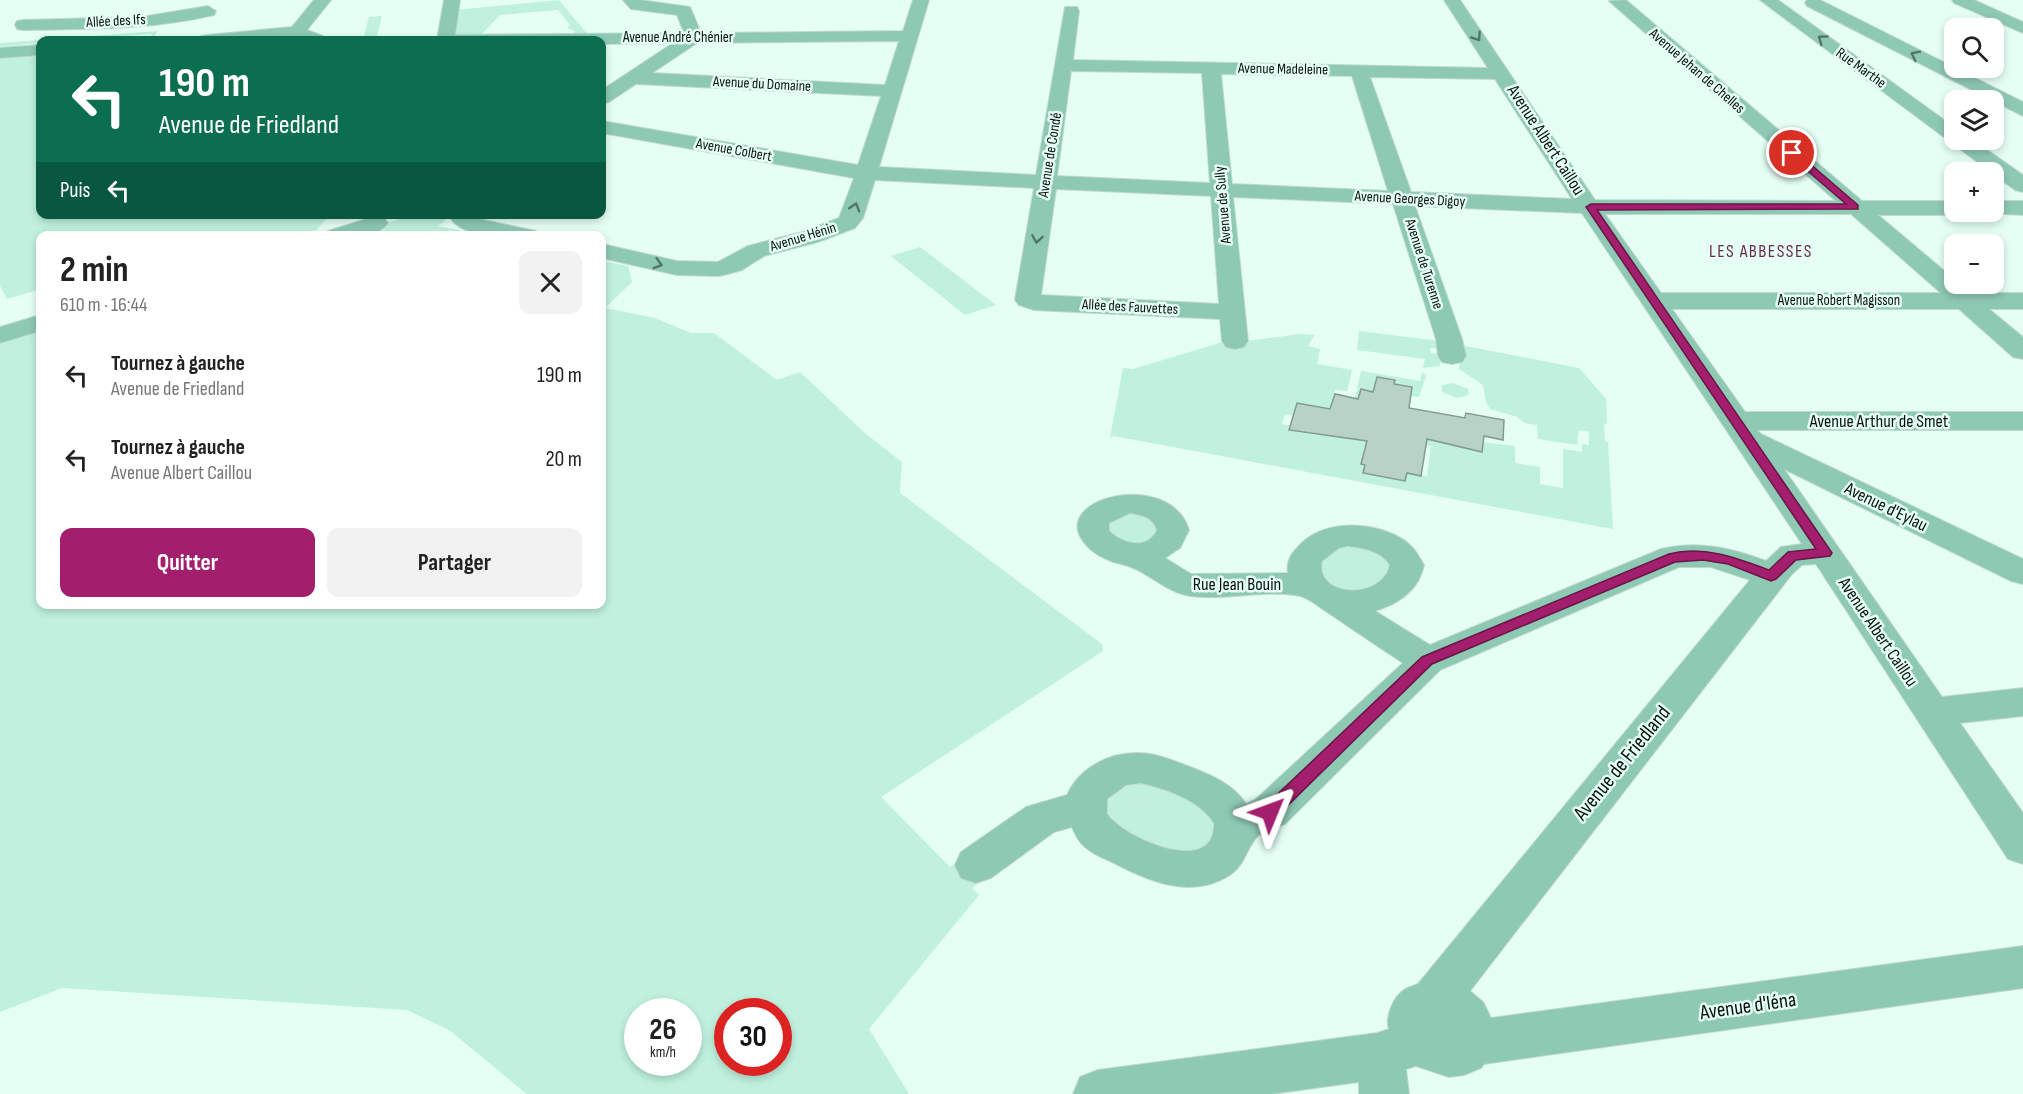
<!DOCTYPE html>
<html lang="fr">
<head>
<meta charset="utf-8">
<style>
  :root { --surface:#fff; --page:#f2f2f2; --text:#222; --muted:#767676; --accent:#a31f6d }
  body { margin:0; font-family:"Sofia Sans Condensed",sans-serif; background:var(--page); color:var(--text); height:100vh; display:flex; flex-direction:column; font-size:22px; white-space:nowrap }
  * { box-sizing:border-box; margin:0 }
  p { font-size:20px; color:var(--muted) }
  .icon { flex:none; width:33px; height:33px; fill:none; stroke:currentColor; stroke-width:2; stroke-linecap:round; stroke-linejoin:round }
  .map { position:relative; flex:1; overflow:hidden }
  .panel { position:absolute; left:36px; top:231px; width:570px; height:378px; display:flex; flex-direction:column; background:var(--surface); border-radius:12px; box-shadow:0 3px 9px #0003 }
  .panel>* { flex:none }
  .top-card { position:absolute; left:36px; top:36px; width:570px; height:183px; border-radius:12px; box-shadow:0 3px 9px #0003; background:#0b6e4f; color:#fff; overflow:hidden }
  .tools { position:absolute; left:1944px; top:18px; display:grid; gap:12px }
  .tools a { display:grid; place-items:center; width:60px; height:60px; border-radius:12px; background:var(--surface); box-shadow:0 3px 9px #0003; font-size:30px }
  .speed { position:absolute; left:624px; top:998px; display:flex; gap:12px; font-size:30px; font-weight:700; text-align:center }
  .speed>* { display:grid; place-content:center; width:78px; height:78px; border-radius:50%; background:var(--surface); box-shadow:0 3px 9px #0003; line-height:1 }
  .speed small { font-size:15px; font-weight:400 }
  .speed .limit { border:9px solid #d22; background:#fff; color:#111 }
  .pin { position:absolute; display:grid; place-items:center; width:51px; height:51px; color:#fff; margin:-26px; border:3px solid #fff; border-radius:50%; box-shadow:0 2px 6px #0007 }
  .me { position:absolute; width:66px; margin:-33px; rotate:46deg; stroke-linejoin:round; filter:drop-shadow(0 0 4px #0008) }
  .turn { display:flex; align-items:center; gap:21px; height:126px; padding:0 24px; font-size:27px }
  .turn .icon { width:78px; height:78px; stroke-width:2.5 }
  .turn b { display:block; font-size:42px; line-height:51px }
  .then { display:flex; align-items:center; height:57px; padding:0 24px; background:#0003; gap:12px; font-size:22px }
  .round { display:grid; place-items:center; flex:none; width:63px; height:63px; border-radius:12px; background:var(--page) }
  .head { display:flex; align-items:center; justify-content:space-between; height:102px; padding:0 24px }
  h1 { font-size:36px; font-weight:700; line-height:45px }
  .primary-button { display:flex; gap:12px; margin-top:auto; padding:12px 24px }
  .primary-button a { flex:1; height:69px; border-radius:12px; background:var(--accent); color:#fff; font-size:24px; font-weight:700; line-height:69px; text-align:center }
  .primary-button a+a { background:var(--page); color:var(--text) }
  ul { padding:0; list-style:none }
  li { display:flex; align-items:center; gap:18px; height:84px; padding:0 24px }
  li div { flex:1 }
  li b { display:block; font-size:22px }
  li em { font-style:normal }
  .map>svg:first-child { display:block }
</style>
</head>
<body>
<div class="map">
<svg width="2023" height="1094" viewBox="0 0 2023 1094">
  <rect width="100%" height="100%" fill="#e5fff5"/>
  <g fill="#bff1de" fill-rule="evenodd">
    <path d="M559,0L589,36H573L575,31L567,28L570,25L558,10L500,15L478,38L454,36L455,10Z"/>
    <path d="M382,16L376,40H363L369,17Z"/>
    <path d="M158,31L152,40H148L152,34L74,40H40V43L0,47V43Z"/>
    <path d="M40,52V214L330,215L312,235L40,236V289L7,299L0,286V56Z"/>
    <path d="M416,214L447,215L445,221L438,226L482,235L345,236Z"/>
    <path d="M920,247L996,305L965,315L891,256Z"/>
    <path d="M602,261L628,266L632,282L605,308L655,318L691,333H714L777,380L800,372L866,434L902,462L900,493L1102,644L1103,651L881,797L950,867L966,856L986,878L972,888L979,895L869,1029L909,1094H527L449,1030L407,1010L62,988L0,1012V337L40,325V604H602ZM638,1011H688V1062H638ZM728,1011H778V1062H728Z"/>
    <path d="M1359,331L1440,341L1441,349L1430,348L1431,353L1441,354L1440,366L1423,368L1425,359L1357,350Z"/>
    <path d="M1300,334L1314,335L1308,346L1320,349L1317,364L1352,370L1347,391L1335,390L1330,411L1298,416L1285,414L1282,424L1300,427L1299,432L1317,435L1319,430L1379,432L1368,450L1364,449L1361,464L1365,465L1364,473L1405,481L1407,473L1427,476L1431,447H1435L1423,444L1424,439L1463,444V448L1482,452L1483,442L1515,446V463L1540,467V484L1563,488V449L1582,452V444L1589,445V432L1579,430L1577,445L1538,439L1537,425L1525,423L1517,417L1490,409L1486,402L1483,385L1459,369L1460,345L1579,368L1606,399L1607,423L1604,424L1605,442H1608L1613,529L1114,436L1110,438L1123,368L1133,369L1226,341H1246Z"/>
    <path d="M1361,371L1420,381L1422,372L1426,376L1419,397L1410,396L1394,384L1395,379L1377,377L1375,385L1378,392L1361,390L1358,399L1355,398Z"/>
    <path d="M1453,383L1468,389L1469,395L1457,398L1442,392V385Z"/>
    <path d="M1141,510L1163,529L1140,547L1110,540L1105,520L1108,516Z"/>
    <path d="M1368,543L1396,568L1373,591L1331,590L1315,565L1334,546Z"/>
    <path d="M1133,778L1197,799L1216,819L1214,843L1179,859L1107,823L1104,796Z"/>
  </g>
  <path fill="#b9d2c8" stroke="#829a91" stroke-width="1.5" d="M1377,377L1395,380L1394,384L1412,387L1409,408L1465,418L1466,413L1504,420L1503,440L1484,436L1482,452L1427,439L1421,476L1407,473L1405,481L1363,473L1365,465L1361,464L1367,441L1289,430L1297,403L1330,409L1335,394L1358,399L1361,389L1373,392Z"/>
  <g fill="none" stroke-linecap="round" stroke-linejoin="round">
    <defs>
      <g id="minor">
        <path d="M314,0H331L307,30L323,36L325,40H303L295,37L260,40H198L201,36L207,35L292,27Z"/>
        <path d="M444,0H460L455,35L684,33L677,15L631,9L623,0H640L690,7L701,33L903,31L913,0H929L879,167L1036,175L1065,7H1077L1079,11L1073,60L1488,68L1444,0H1460L1595,200L1836,201L1609,1L1626,0L1862,201H1954V212L1962,213L1954,215H1878L1954,279V284H1960L1971,293H2023V309H1989L2023,337V359L2013,357L1959,309H1672L1745,412H2023V430H1757L1761,434L2023,559V584L2011,581L1784,469L1942,697L2023,688V716L1960,723L2023,813V864L2008,859L1816,564L1802,565L1792,574L1470,991L1483,1002L1491,1018L2023,946V988L1484,1064L1481,1068L1464,1075L1449,1077L1416,1066L1406,1069L1409,1094H1359V1082L1271,1094H1073L1080,1077L1098,1070L1377,1033L1389,1029C1385,1017 1393,997 1404,990C1408,987 1414,986 1418,984L1750,580L1711,567H1679L1440,670L1285,824C1276,827 1261,831 1256,838C1246,850 1244,866 1230,875C1192,900 1148,881 1112,862C1103,858 1092,854 1084,846C1078,841 1075,834 1072,827L1054,832L991,878L976,883L961,878L955,865L961,852L1026,807L1067,795C1079,768 1109,752 1139,753C1156,753 1177,762 1193,768C1213,776 1234,785 1246,804L1255,800L1403,663C1377,646 1352,629 1327,612C1319,607 1309,598 1300,596C1265,589 1225,601 1190,596C1164,592 1146,569 1121,564C1107,561 1091,553 1083,541C1051,497 1170,469 1189,530L1180,548L1165,558L1191,574L1288,573C1286,563 1290,555 1297,548C1322,518 1373,521 1404,540C1414,547 1418,555 1424,565C1419,590 1398,604 1375,611L1430,645L1661,549C1697,540 1732,548 1766,561L1781,547L1802,544L1582,213L1415,206L1462,339L1466,356L1462,362L1452,364L1442,362L1438,356L1436,339L1393,204L1233,197L1248,341L1244,347L1235,349L1226,347L1222,341L1220,319L1034,310L1019,305L1015,300L1034,188L875,180L863,218L855,228L818,242L764,256L742,270L728,274L719,276L677,275L602,258V244L677,261L718,262L748,246L802,232L839,218L854,178L602,133V121L858,165L881,96L636,84L609,102L602,104V90L673,43L602,44V40H437ZM899,41L885,85L652,73L697,43ZM1071,71L1202,73L1210,183L1057,176ZM1221,74L1352,76L1388,191L1232,184ZM1370,77L1495,79L1572,199L1411,192ZM1056,189L1211,196L1219,304L1041,295ZM1605,214H1851L1941,293H1661ZM1130,513C1142,515 1153,517 1157,530C1147,551 1123,544 1109,531V523ZM1348,546C1364,548 1381,551 1390,565C1382,601 1314,598 1322,561L1339,548ZM1141,783C1166,789 1200,800 1214,823C1216,879 1123,838 1107,814V799L1126,785Z"/>
        <path d="M1760,0H1778L1954,127V140H1973L2023,175V192L2015,190Z"/>
        <path d="M1807,0H1820L2023,102V116L1807,6L1805,3Z"/>
        <path d="M1952,0H1974L2023,22V33L1954,3Z"/>
        <path d="M208,6L216,11L214,15C151,30 87,29 23,30L17,29L15,25L17,21L23,20L141,17Z"/>
        <path d="M40,45V55L0,58V48Z"/>
        <path d="M1994,201H2023V215L1986,213L1994,212Z"/>
        <path d="M453,214H476L474,218L536,231L539,236C516,236 465,240 451,219Z"/>
        <path d="M376,216L384,218L388,223C376,240 343,236 325,236L328,231Z"/>
        <path d="M40,315V331L0,343V327Z"/>
      </g>
    </defs>
    <use href="#minor" stroke="#c2d9d0" stroke-width="2"/>
    <use href="#minor" fill="#8ec9b4" fill-rule="evenodd"/>
  </g>
  <defs><path id="oneway-chevron" d="M-2-3.5L2.5 0L-2 3.5" fill="none" stroke-width="1.6" stroke-linecap="round" stroke-linejoin="round" transform="scale(1.5)"/></defs>
  <g stroke="#52776a">
    <use href="#oneway-chevron" transform="translate(1477 37) rotate(56)"/>
    <use href="#oneway-chevron" transform="translate(1822 39) rotate(-144)"/>
    <use href="#oneway-chevron" transform="translate(1915 55) rotate(-153)"/>
    <use href="#oneway-chevron" transform="translate(855 207) rotate(-73)"/>
    <use href="#oneway-chevron" transform="translate(1037 239) rotate(99)"/>
    <use href="#oneway-chevron" transform="translate(658 264) rotate(16)"/>
  </g>
  <path fill="#a31f6d" stroke="#6a1447" stroke-width="1.5" d="M1789,151H1795L1858,205V209L1597,210L1830,550L1832,553L1830,556L1796,560L1776,579L1771,581L1728,564L1703,560L1675,562L1432,664L1277,816L1270,818L1264,816L1262,812L1264,807L1422,657L1669,554C1703,545 1737,558 1769,570L1788,552L1816,549L1586,207L1591,204H1846L1789,155Z"/>
  <g text-anchor="middle" dominant-baseline="central" stroke-width="5" stroke-linejoin="round" paint-order="stroke">
    <g font-size="15" fill="#09120f" stroke="#e5fff5">
      <text transform="translate(116 21) rotate(-3)">Allée des Ifs</text>
      <text x="678" y="37">Avenue André Chénier</text>
      <text transform="translate(1861 68) rotate(36)">Rue Marthe</text>
      <text transform="translate(1283 69) rotate(1)">Avenue Madeleine</text>
      <text transform="translate(1697 71) rotate(41)">Avenue Jehan de Chelles</text>
      <text transform="translate(762 84) rotate(3)">Avenue du Domaine</text>
      <text transform="translate(734 150) rotate(10)">Avenue Colbert</text>
      <text transform="translate(1050 155) rotate(-81)">Avenue de Condé</text>
      <text transform="translate(1410 199) rotate(3)">Avenue Georges Digoy</text>
      <text transform="translate(1223 205) rotate(-95)">Avenue de Sully</text>
      <text transform="translate(803 237) rotate(-17)">Avenue Hénin</text>
      <text transform="translate(1424 264) rotate(72)">Avenue de Turenne</text>
      <text x="1839" y="300">Avenue Robert Magisson</text>
      <text transform="translate(1130 307) rotate(3)">Allée des Fauvettes</text>
    </g>
    <g font-size="18" fill="#09120f" stroke="#e5fff5">
      <text transform="translate(1546 140) rotate(57)">Avenue Albert Caillou</text>
      <text x="1879" y="421">Avenue Arthur de Smet</text>
      <text transform="translate(1886 507) rotate(26)">Avenue d'Eylau</text>
      <text x="1237" y="584">Rue Jean Bouin</text>
      <text transform="translate(1878 632) rotate(56)">Avenue Albert Caillou</text>
    </g>
    <g font-size="18" letter-spacing="1.5" fill="#6a2a4c" stroke="#e5fff5">
      <text x="1761" y="251">LES ABBESSES</text>
    </g>
    <g font-size="21" fill="#09120f" stroke="#e5fff5">
      <text transform="translate(1622 763) rotate(-51)">Avenue de Friedland</text>
      <text transform="translate(1748 1006) rotate(-8)">Avenue d'Iéna</text>
    </g>
  </g>
</svg>
<div class="tools">
<a><svg class="icon" aria-label="search" viewBox="0 0 24 24"><circle cx="10" cy="10" r="6"/><path d="M15 15l6 6"/></svg></a>
<a><svg class="icon" aria-label="layers" viewBox="0 0 24 24"><path d="M12 4l9 5-9 5-9-5zM3 14l9 5 9-5"/></svg></a>
<a>+</a>
<a>−</a>
</div>
<div class="speed"><div>26<small>km/h</small></div><div class="limit">30</div></div>
<div class="pin" style="left:1792px;top:153px;background:#d93025"><svg class="icon" aria-label="arrive" viewBox="0 0 24 24"><path d="M6 21V4h12l-3 4 3 4H6"/></svg></div>
<svg class="me" style="left:1270px;top:812px" viewBox="-20 -20 40 40"><path d="M0-17L14 15 0 8-14 15z" fill="#a31f6d" stroke="#fff" stroke-width="4"/></svg>
<div class="top-card">
<div class="turn"><svg class="icon" aria-label="left" viewBox="0 0 24 24"><path d="M17 20v-9H6M10 6l-5 5 5 5"/></svg><div><b>190 m</b>Avenue de Friedland</div></div>
<div class="then">Puis<svg class="icon" aria-label="left" viewBox="0 0 24 24"><path d="M17 20v-9H6M10 6l-5 5 5 5"/></svg></div>
</div>
<section class="panel">
<div class="head"><div><h1>2 min</h1><p>610 m · 16:44</p></div><a class="round"><svg class="icon" aria-label="close" viewBox="0 0 24 24"><path d="M6 6l12 12M18 6L6 18"/></svg></a></div>
<ul>
<li><svg class="icon" aria-label="left" viewBox="0 0 24 24"><path d="M17 20v-9H6M10 6l-5 5 5 5"/></svg><div><b>Tournez à gauche</b><p>Avenue de Friedland</p></div><em>190 m</em></li>
<li><svg class="icon" aria-label="left" viewBox="0 0 24 24"><path d="M17 20v-9H6M10 6l-5 5 5 5"/></svg><div><b>Tournez à gauche</b><p>Avenue Albert Caillou</p></div><em>20 m</em></li>
</ul>
<div class="primary-button"><a>Quitter</a><a>Partager</a></div>
</section>
</div>
</body>
</html>
